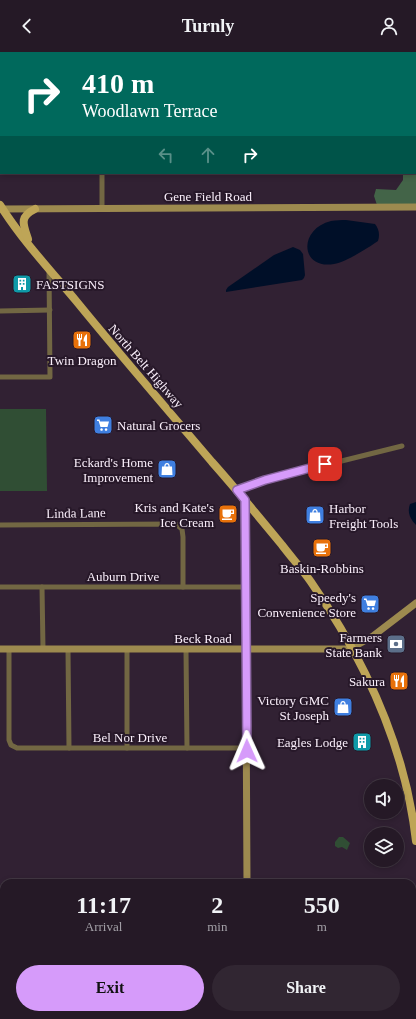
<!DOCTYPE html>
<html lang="en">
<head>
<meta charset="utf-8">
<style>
  :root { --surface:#251926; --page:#312632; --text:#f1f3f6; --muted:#a3a0a7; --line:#423843; --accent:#d69bfa }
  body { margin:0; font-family:Georgia,serif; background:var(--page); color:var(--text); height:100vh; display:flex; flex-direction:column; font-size:15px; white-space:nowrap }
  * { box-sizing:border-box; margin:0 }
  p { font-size:13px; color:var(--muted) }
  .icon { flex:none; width:22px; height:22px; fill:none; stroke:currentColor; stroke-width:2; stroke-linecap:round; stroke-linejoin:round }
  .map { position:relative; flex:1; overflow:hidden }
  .drawer { position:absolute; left:0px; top:827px; width:416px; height:140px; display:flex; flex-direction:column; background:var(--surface); border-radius:12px 12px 0 0; box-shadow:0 2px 6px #0003,0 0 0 1px var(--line) }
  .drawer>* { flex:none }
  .banner { position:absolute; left:0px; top:0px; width:416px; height:122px; box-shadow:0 2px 6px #0003,0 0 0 1px var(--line); background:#00695c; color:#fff; overflow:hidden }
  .controls { position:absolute; left:364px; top:727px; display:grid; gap:8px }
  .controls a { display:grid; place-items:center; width:40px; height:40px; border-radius:50%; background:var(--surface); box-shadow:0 2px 6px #0003,0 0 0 1px var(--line); font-size:20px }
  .pin { position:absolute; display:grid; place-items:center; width:34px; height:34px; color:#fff; margin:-17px; border-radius:8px; box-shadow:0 2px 6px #0006 }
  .me { position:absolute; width:44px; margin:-22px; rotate:359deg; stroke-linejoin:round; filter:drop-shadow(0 0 3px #0008) }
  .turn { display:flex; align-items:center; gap:14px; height:84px; padding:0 16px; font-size:18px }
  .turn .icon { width:52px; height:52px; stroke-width:2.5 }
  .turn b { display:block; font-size:28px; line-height:34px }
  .lanes { display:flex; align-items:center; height:38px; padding:0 16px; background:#0003; justify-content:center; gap:20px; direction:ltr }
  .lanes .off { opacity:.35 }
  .eta { display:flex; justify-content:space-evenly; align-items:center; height:68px; text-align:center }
  .eta b { font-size:24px; font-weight:700; line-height:28px }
  .action { display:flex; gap:8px; margin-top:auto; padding:8px 16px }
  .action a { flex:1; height:46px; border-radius:24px; background:var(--accent); color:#111; font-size:16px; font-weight:700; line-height:46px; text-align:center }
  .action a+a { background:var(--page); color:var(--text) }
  header { display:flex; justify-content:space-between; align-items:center; height:52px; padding:0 16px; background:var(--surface); font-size:18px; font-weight:700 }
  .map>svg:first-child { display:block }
</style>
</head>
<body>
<header><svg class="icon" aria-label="back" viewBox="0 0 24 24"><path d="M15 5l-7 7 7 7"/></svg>Turnly<svg class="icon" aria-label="person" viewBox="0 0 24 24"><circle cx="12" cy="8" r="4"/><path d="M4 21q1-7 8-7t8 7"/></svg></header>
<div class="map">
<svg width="416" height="967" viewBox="0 0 416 967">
  <rect width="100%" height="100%" fill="#312133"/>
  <g fill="#304e34">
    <path d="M0,357H46L47,439H0Z"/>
    <path d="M339,785H343L350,791L347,798L342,795L338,796L335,794V790Z"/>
  </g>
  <g fill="#436448">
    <rect x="46" y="0" width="133" height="1"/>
    <path d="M200,0H271V1H199Z"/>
    <path d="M384,0H416V40L415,1Z"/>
    <path d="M416,97V153H377L374,144L376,137L396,138L403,128V121H415Z"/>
  </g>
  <g fill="#000f28">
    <path d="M346,168L375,172C379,177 380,183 378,189C368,196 346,210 334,212C300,218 298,177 331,169C336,168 342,168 346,168Z"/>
    <path d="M293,195L300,198L303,202L305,223L304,226L302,228L226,240V238L228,235L274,203Z"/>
    <path d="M416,450V473C410,467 407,460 410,452Z"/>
  </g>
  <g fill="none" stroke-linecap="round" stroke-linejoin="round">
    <g stroke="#726743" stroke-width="5">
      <path d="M102,121V157"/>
      <path d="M0,259L50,258"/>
      <path d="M0,325H50L49,217"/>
      <path d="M237,438L265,428L402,394"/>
      <path d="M0,473L176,472L182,477L183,485V535"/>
      <path d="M0,535H246"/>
      <path d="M42,535L43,597"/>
      <path d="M9,597V688L11,693L17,696H247"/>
      <path d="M127,597V696"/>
      <path d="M68,598L69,696"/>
      <path d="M186,598L187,696"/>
    </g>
    <g stroke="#9d8a4f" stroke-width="7">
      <path d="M0,157L416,155"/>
      <path d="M245,448L247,831"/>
      <path d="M0,597H350L373,584L416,551"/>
      <path d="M247,967L248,963"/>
    </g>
    <g stroke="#bea557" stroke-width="8">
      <path d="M0,153C22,188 51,219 77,250C121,304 167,357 212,410C236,437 259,465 282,493C291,505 302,517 311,530C365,608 405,693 416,789"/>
      <path d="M28,187C23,172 19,165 35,157"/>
    </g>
  </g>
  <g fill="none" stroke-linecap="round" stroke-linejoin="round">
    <defs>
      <path id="route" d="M247,699L245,448L237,438L265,428L325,412"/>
    </defs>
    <use href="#route" stroke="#8b65a2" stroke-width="10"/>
    <use href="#route" stroke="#d69bfa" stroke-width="7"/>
  </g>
  <defs>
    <symbol id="building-square" viewBox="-11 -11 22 22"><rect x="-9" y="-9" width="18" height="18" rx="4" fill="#0f9aa8" stroke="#271829"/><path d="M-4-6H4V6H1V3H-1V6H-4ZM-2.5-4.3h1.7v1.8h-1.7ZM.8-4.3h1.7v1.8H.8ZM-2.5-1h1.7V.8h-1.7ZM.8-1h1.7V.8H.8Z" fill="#fff"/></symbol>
    <symbol id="restaurant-square" viewBox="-11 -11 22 22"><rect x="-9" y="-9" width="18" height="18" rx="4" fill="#e8710a" stroke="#271829"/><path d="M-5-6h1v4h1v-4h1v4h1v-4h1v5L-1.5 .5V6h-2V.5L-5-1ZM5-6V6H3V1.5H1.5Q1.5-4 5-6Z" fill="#fff"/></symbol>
    <symbol id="supermarket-square" viewBox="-11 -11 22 22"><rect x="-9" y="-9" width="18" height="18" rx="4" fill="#3f7fe0" stroke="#271829"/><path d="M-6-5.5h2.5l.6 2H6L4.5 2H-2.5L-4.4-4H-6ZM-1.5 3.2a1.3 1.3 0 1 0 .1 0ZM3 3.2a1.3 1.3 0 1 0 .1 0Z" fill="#fff"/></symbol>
    <symbol id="shop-square" viewBox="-11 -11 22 22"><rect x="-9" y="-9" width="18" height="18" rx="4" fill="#3f7fe0" stroke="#271829"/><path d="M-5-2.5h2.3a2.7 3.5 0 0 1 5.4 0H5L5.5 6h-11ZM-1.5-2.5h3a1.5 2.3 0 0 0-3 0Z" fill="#fff"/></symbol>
    <symbol id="cafe-square" viewBox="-11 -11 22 22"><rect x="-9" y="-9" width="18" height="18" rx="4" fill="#e8710a" stroke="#271829"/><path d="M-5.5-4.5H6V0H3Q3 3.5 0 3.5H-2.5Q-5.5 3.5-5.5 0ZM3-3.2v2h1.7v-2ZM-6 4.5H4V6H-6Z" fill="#fff"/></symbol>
    <symbol id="bank-square" viewBox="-11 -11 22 22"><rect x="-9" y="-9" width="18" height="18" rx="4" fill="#5c6f8a" stroke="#271829"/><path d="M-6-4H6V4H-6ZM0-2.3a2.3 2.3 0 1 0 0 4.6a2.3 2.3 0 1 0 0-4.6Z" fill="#fff"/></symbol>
  </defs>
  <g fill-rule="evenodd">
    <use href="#building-square" x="11" y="221" width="22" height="22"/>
    <use href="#restaurant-square" x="71" y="277" width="22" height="22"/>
    <use href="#supermarket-square" x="92" y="362" width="22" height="22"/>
    <use href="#shop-square" x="156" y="406" width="22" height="22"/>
    <use href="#cafe-square" x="217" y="451" width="22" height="22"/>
    <use href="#shop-square" x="304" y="452" width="22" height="22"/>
    <use href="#cafe-square" x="311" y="485" width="22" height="22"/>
    <use href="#supermarket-square" x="359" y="541" width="22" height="22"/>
    <use href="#bank-square" x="385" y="581" width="22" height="22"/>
    <use href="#restaurant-square" x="388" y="618" width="22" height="22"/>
    <use href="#shop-square" x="332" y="644" width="22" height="22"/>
    <use href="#building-square" x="351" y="679" width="22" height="22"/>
  </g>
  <g text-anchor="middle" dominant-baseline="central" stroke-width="4" stroke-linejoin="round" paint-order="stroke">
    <g font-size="13" fill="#faeffb" stroke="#271829">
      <text x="208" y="144">Gene Field Road</text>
      <text transform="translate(146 314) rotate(49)">North Belt Highway</text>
      <text transform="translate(76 461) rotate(-1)">Linda Lane</text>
      <text x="123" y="524">Auburn Drive</text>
      <text x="203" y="586">Beck Road</text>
      <text x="130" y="685">Bel Nor Drive</text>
    </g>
    <g font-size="13" fill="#faeffb" stroke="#271829" text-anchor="end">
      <text x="36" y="232" text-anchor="start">FASTSIGNS</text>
      <text x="82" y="308" text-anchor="middle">Twin Dragon</text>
      <text x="117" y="373" text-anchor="start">Natural Grocers</text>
      <text x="153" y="410">Eckard's Home<tspan x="153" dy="15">Improvement</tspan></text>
      <text x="214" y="455">Kris and Kate's<tspan x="214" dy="15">Ice Cream</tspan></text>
      <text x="329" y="456" text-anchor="start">Harbor<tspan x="329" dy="15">Freight Tools</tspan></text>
      <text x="322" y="516" text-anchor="middle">Baskin-Robbins</text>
      <text x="356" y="545">Speedy's<tspan x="356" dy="15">Convenience Store</tspan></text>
      <text x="382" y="585">Farmers<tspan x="382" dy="15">State Bank</tspan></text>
      <text x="385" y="629">Sakura</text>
      <text x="329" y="648">Victory GMC<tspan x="329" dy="15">St Joseph</tspan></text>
      <text x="348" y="690">Eagles Lodge</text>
    </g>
  </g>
</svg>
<div class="controls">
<a><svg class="icon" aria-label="sound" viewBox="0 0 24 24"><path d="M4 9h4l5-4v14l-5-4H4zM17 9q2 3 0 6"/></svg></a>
<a><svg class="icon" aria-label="layers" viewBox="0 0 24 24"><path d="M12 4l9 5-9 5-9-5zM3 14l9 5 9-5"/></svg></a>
</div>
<div class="pin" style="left:325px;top:412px;background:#d93025"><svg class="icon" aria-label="arrive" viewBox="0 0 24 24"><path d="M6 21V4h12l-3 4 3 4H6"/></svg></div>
<svg class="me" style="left:247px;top:699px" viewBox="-20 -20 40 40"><path d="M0-17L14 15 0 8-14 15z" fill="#d69bfa" stroke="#fff" stroke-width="4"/></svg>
<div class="banner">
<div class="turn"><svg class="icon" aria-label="right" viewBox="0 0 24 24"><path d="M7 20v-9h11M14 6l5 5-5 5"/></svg><div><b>410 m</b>Woodlawn Terrace</div></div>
<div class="lanes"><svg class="icon off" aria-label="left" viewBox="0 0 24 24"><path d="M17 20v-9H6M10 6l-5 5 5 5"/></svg><svg class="icon off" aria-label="ahead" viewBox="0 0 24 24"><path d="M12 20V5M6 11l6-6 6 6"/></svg><svg class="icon" aria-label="right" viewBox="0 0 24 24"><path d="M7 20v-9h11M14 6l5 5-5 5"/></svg></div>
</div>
<section class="drawer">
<div class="eta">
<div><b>11:17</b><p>Arrival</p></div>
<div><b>2</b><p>min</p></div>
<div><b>550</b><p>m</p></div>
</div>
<div class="action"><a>Exit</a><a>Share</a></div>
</section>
</div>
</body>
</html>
